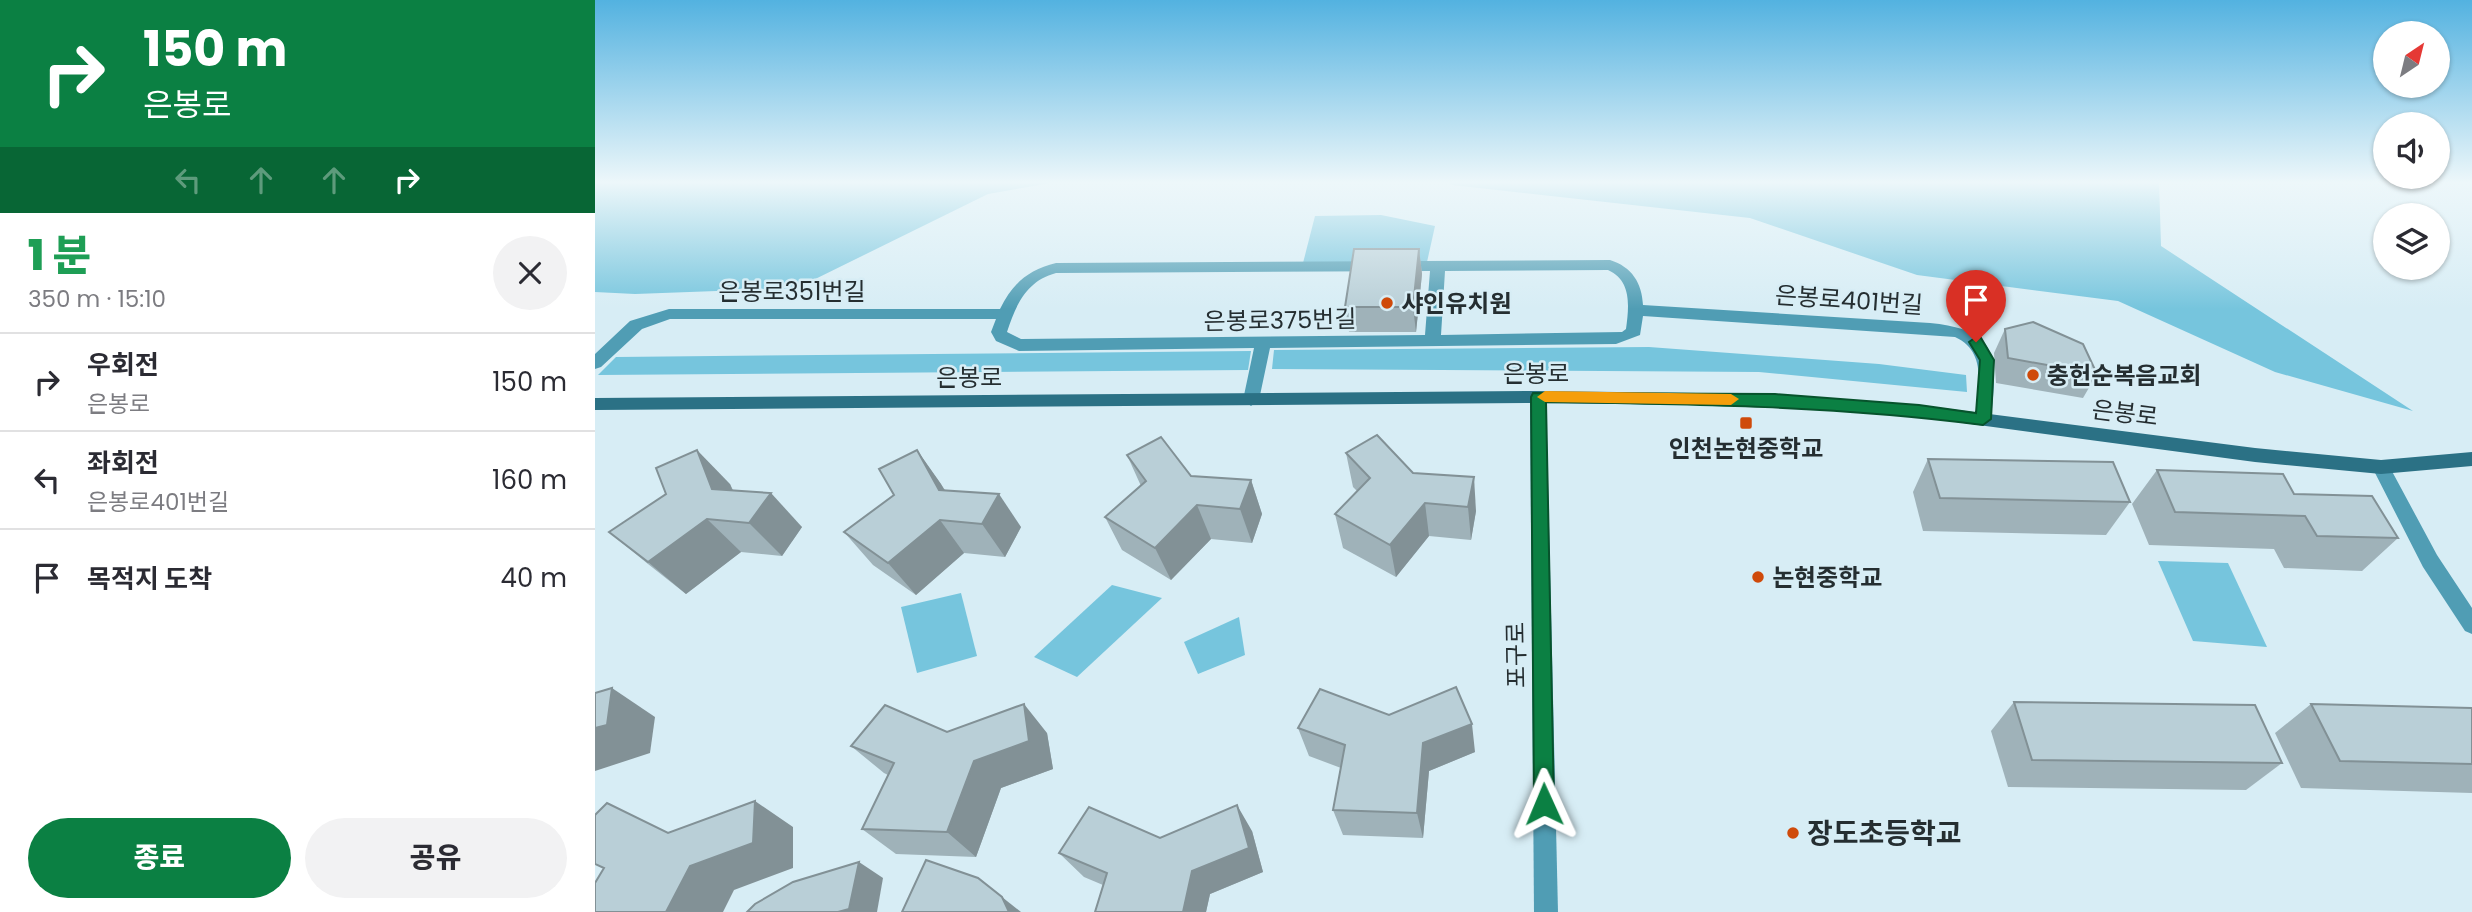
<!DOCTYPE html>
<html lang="ko">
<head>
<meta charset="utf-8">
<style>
  :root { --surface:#fff; --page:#f2f2f3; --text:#2b2b33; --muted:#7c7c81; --line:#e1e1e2; --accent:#0b8043 }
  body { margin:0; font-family:Poppins,"Noto Sans KR",sans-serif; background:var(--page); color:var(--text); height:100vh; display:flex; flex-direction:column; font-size:26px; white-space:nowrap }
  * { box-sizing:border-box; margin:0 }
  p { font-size:23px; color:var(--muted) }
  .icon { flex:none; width:38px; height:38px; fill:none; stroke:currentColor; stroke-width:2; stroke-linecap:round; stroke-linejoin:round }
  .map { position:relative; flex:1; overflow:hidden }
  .details { display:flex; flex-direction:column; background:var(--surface); width:595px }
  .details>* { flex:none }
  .guide { background:#0b8043; color:#fff; overflow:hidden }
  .needle { width:46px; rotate:35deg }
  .tools { position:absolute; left:1778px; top:21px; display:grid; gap:14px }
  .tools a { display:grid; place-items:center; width:77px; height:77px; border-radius:50%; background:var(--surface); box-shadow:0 2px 5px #0004; font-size:35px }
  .pin { position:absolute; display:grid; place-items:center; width:60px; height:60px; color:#fff; margin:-72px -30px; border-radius:50% 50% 50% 0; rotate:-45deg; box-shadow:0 0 7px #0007 }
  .pin .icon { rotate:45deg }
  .me { position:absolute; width:77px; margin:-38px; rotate:359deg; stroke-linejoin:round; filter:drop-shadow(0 0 5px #0008) }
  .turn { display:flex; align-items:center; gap:24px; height:147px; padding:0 28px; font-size:32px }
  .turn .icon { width:91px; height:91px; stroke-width:2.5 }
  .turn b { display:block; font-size:49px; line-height:60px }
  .lanes { display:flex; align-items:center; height:66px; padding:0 28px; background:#0003; justify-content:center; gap:35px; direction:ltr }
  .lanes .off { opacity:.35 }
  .round { display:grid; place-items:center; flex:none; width:74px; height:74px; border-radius:37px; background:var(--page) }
  .head { display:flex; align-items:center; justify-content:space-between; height:119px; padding:0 28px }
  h1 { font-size:42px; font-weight:800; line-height:52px; color:#1e9e55 }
  .cta { display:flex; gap:14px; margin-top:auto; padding:14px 28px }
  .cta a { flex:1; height:80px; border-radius:42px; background:var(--accent); color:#fff; font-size:28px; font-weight:800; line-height:80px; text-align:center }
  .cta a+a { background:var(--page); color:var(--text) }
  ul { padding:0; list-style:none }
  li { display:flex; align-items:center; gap:21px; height:98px; padding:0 28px; border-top:2px solid var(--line) }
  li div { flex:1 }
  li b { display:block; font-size:26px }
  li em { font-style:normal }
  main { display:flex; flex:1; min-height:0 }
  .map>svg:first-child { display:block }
</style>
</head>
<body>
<main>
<section class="details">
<div class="guide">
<div class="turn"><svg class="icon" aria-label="right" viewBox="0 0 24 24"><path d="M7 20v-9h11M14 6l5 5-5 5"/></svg><div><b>150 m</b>은봉로</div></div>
<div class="lanes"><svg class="icon off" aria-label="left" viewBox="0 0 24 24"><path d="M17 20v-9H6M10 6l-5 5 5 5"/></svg><svg class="icon off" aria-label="ahead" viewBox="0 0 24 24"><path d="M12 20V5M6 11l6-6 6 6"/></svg><svg class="icon off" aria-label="ahead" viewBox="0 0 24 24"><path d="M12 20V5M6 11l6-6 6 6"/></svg><svg class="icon" aria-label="right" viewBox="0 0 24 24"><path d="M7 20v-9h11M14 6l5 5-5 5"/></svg></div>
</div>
<div class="head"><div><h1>1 분</h1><p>350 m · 15:10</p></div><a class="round"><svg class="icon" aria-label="close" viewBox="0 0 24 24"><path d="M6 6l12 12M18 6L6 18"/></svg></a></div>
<ul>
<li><svg class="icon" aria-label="right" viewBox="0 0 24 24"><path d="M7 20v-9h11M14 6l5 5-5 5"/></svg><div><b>우회전</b><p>은봉로</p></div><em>150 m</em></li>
<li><svg class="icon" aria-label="left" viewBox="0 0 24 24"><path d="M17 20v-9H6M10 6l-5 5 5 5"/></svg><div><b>좌회전</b><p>은봉로401번길</p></div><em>160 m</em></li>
<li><svg class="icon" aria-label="arrive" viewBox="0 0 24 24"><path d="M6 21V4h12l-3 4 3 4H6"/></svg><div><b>목적지 도착</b></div><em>40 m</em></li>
</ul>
<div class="cta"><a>종료</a><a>공유</a></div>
</section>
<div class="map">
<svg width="1877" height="912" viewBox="0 0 1877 912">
  <rect width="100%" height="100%" fill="#d7edf5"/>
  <g fill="#76c5dd">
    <path d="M0,181H467L393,194L202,288L40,294L0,292Z"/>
    <path d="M852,181H1564L1566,246L1818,411L1680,372L1523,301L1322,275L1155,218L857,185Z"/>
    <path d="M786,215L840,226L832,262L708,263L720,216Z"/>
    <path d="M1054,347L1284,364L1371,375L1372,392L1164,372L677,369L679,350Z"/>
    <path d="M656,351L653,370L3,375L21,357Z"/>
    <path d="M1563,561L1633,563L1672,647L1598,641Z"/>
    <path d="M517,585L567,598L482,677L439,657Z"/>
    <path d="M366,593L382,656L322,673L306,607Z"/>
    <path d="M644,617L650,655L603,674L589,642Z"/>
  </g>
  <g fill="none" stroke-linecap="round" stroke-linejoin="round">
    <g fill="#509db4" fill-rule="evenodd">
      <path d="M1015,260C1037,267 1047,283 1048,305L1335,323C1406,330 1402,358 1396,419L1388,425L1380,419C1383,388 1393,352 1360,337L1048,316L1045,335L1021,344L675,348L664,400L656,406L648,400L659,348L424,351L401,341L396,332L401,319H75L47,329L6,367L0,369V354L35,321L74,309H405C418,283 433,270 461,263ZM1013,270C1037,281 1034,306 1031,329L1027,332L846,335L850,271ZM835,271L830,335L426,339L412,332C421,305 431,281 461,273Z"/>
      <path d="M1786,460L1792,462L1842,555L1877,608V634L1870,631L1828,567L1777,467L1780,462Z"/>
    </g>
    <path fill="#509db4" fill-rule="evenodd" d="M943,391L951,397L963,912H939L935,397Z"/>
    <path fill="#2b7185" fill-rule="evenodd" d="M943,391L1180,394L1324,405L1660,448L1786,460L1877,452V466L1786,474L1660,462L1324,417L1180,406L943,403L0,410V398Z"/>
  </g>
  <g fill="#9fb2b9">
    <path d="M824,249L827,274L821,332H754L750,307Z"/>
    <path d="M1410,329L1502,374L1488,398L1401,383L1399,353Z"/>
    <path d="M322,450L350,490L426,527L410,557L369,553L321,595L278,565L249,532L299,495Z"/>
    <path d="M751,453L818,473L881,511L876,540L834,536L801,577L748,548L740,514L762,491L758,487Z"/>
    <path d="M532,455L596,476L656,480L667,514L657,543L616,539L576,580L527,550L510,517L546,486Z"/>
    <path d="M1333,459L1535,502L1511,535L1328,531L1318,492Z"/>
    <path d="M1562,470L1699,494L1803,538L1767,571L1689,568L1679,549L1554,545L1537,504Z"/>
    <path d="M135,484L138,490L207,527L187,556L146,552L91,594L53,564L14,532Z"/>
    <path d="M1419,702L1687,763L1651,790L1413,787L1396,731Z"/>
    <path d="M1716,704L1877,708V793L1706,788L1680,733Z"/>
    <path d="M703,728L880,752L834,771L828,838L748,835L738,810L746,768L714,756Z"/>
    <path d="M352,732L452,733L458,769L406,788L381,857L301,854L267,829L293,775L289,773L256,746Z"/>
    <path d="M657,831L668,872L615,894L611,912H500L508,885L489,877L464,853L565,838Z"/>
  </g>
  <g fill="#829196">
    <path d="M824,249L827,274L821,332L818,307Z"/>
    <path d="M102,450L135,484L150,522L117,489Z"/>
    <path d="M322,450L346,484L368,523L344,490Z"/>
    <path d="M879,477L881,511L876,540L873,507Z"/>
    <path d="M656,480L667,514L657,543L645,509Z"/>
    <path d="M176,493L207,527L187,556L154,523Z"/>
    <path d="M404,494L426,527L410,557L387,524Z"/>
    <path d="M830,503L834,536L801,577L795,545Z"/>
    <path d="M602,505L616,539L576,580L560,548Z"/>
    <path d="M112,519L146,552L91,594L53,562Z"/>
    <path d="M345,520L369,553L321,595L293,563Z"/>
    <path d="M17,688L60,717L55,753L0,771V728Z"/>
    <path d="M429,704L452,733L458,769L406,788L381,857L352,832L379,761Z"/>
    <path d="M877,724L880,752L834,771L828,838L822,813L828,743Z"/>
    <path d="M160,801L198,827V868L139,890L128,912H71L95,866Z"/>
    <path d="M642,805L657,831L668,872L615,894L611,912H588L597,871Z"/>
    <path d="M264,862L288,878L282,912H243Z"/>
    <path d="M407,897L426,912H414Z"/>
  </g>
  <g fill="#b9cfd7" stroke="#829196" stroke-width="2">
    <path d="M759,249H824L818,307H750Z"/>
    <path d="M1438,322L1488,344L1502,374L1413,358L1410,329Z"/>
    <path d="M782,435L818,473L879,477L873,507L830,503L795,545L740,514L775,478L751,453Z"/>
    <path d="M566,437L596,476L656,480L645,509L602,505L560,548L510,517L551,481L532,455Z"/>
    <path d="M102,450L117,489L176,493L154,523L112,519L53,562L14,532L71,494L61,468Z"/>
    <path d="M322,450L344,490L404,494L387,524L345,520L293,563L249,532L299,495L284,469Z"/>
    <path d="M1333,459L1518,462L1535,502L1345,498Z"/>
    <path d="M1562,470L1688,474L1699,494L1777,496L1803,538L1722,536L1710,516L1580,512Z"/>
    <path d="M861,687L877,724L828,743L822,813L738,810L750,745L703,728L725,689L794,715Z"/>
    <path d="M17,688L12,725L0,728V693Z"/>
    <path d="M1419,702L1660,705L1687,763L1437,760Z"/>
    <path d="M429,704L434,741L379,761L352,832L267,829L299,763L256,746L290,705L352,732Z"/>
    <path d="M1716,704L1877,708V764L1745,761Z"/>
    <path d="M160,801L158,843L95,866L71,912H0V883L9,868L0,864V815L12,803L73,833Z"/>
    <path d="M642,805L654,848L597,871L588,912H500L512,873L464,853L494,807L565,838Z"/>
    <path d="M331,860L383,878L407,897L414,912H307Z"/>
    <path d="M264,862L254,909L243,912H152L160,904L198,882Z"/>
  </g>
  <linearGradient id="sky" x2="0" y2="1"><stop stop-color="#53b2e0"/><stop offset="0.59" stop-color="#edf7fa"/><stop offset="1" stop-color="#edf7fa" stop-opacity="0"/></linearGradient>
  <rect width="1877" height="309" fill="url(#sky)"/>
  <path fill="#0b8043" stroke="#07532c" stroke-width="2" d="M1381,337L1386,338L1399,360L1396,419L1388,425C1243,406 1097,404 951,402L959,804L956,811L949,814L942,811L939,804L936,397L938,393L1180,394L1324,405L1381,413L1385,360L1374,342Z"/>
  <path fill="#f59e0b" d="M950,391L1136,394L1144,399L1136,405L950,402L942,397Z"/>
  <g fill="#cf4a0a" stroke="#d7edf5" stroke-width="2.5">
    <circle cx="792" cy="303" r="7"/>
    <circle cx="1438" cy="375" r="7"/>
    <rect x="1144" y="416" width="14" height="14" rx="3.5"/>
    <circle cx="1163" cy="577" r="7"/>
    <circle cx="1198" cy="833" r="7"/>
  </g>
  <g text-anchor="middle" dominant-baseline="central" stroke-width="5" stroke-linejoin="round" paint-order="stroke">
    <g font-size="24" fill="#252e31" stroke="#d7edf5">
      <text x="197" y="291">은봉로351번길</text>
      <text transform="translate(1254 300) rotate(4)">은봉로401번길</text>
      <text transform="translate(685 320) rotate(-1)">은봉로375번길</text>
      <text x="941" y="373">은봉로</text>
      <text x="374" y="377">은봉로</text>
      <text transform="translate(1530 413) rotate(7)">은봉로</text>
      <text transform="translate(921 655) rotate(-91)">포구로</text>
    </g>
    <g font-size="24" font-weight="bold" fill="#252e31" stroke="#d7edf5" text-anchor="start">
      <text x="806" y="303">샤인유치원</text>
      <text x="1452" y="375">충헌순복음교회</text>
      <text x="1151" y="448" text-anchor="middle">인천논현중학교</text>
      <text x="1177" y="577">논현중학교</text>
    </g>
    <g font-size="28" font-weight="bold" fill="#252e31" stroke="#d7edf5" text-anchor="start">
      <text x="1212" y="833">장도초등학교</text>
    </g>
  </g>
</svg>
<div class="tools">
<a><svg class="needle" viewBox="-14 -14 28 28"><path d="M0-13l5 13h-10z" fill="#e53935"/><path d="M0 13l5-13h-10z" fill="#7c7c81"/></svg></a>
<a><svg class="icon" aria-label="sound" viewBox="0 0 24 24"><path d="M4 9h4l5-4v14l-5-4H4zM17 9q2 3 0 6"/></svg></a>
<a><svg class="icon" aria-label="layers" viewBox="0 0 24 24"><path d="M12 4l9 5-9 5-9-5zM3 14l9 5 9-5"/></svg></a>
</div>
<div class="pin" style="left:1381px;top:342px;background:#d93025"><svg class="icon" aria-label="arrive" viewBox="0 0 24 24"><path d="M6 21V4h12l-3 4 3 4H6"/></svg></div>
<svg class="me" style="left:949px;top:804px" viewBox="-20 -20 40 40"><path d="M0-17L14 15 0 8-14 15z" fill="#0b8043" stroke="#fff" stroke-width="4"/></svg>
</div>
</main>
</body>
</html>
